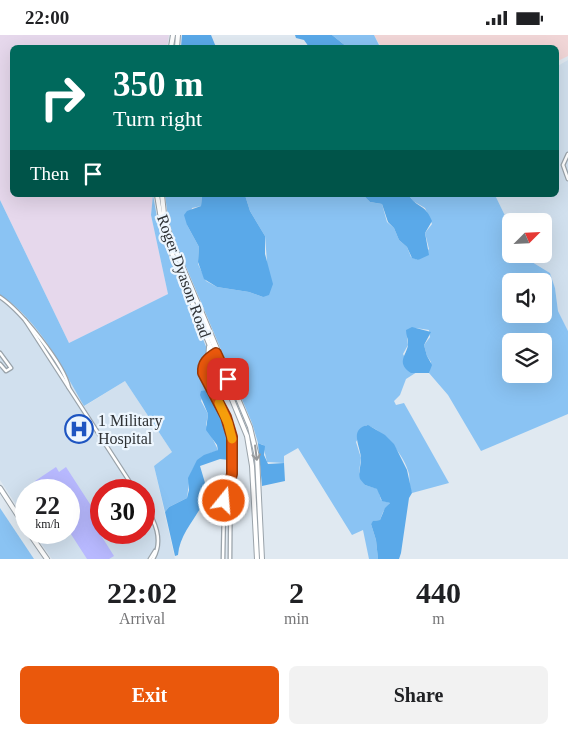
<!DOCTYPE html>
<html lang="en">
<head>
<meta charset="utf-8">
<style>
  :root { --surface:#fff; --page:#f2f2f2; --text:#202124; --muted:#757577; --accent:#ea580c }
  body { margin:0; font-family:Georgia,serif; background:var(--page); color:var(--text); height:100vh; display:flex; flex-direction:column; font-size:19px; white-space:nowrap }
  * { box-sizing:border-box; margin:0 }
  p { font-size:16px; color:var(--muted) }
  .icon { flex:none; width:28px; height:28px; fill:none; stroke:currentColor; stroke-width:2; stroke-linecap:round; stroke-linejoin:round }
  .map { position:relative; height:524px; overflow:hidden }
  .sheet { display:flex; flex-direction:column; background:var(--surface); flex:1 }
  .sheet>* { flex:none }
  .banner { position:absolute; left:10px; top:10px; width:549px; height:152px; border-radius:8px; box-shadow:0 5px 20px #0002; background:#00695c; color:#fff; overflow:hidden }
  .needle { width:32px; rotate:66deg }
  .fabs { position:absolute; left:502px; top:178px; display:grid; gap:10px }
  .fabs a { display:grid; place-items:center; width:50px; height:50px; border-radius:8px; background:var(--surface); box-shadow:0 5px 20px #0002; font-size:25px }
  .speed { position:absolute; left:15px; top:444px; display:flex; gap:10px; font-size:25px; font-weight:700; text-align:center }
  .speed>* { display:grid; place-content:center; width:65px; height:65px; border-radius:50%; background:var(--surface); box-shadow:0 5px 20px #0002; line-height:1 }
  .speed small { font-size:12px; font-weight:400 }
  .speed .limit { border:8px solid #d22; background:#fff; color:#111 }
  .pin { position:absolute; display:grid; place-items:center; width:42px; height:42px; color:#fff; margin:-21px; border-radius:10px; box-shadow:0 2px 8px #0006 }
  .me { position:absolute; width:55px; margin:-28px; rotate:17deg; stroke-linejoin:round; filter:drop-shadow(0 0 4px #0008) }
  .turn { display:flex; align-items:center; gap:18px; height:105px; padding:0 20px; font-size:22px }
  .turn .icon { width:65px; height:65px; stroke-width:2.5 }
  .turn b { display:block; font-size:35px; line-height:42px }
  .then { display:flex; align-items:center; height:48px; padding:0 20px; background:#0003; gap:10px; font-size:19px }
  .eta { display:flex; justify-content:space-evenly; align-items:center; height:85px; text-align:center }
  .eta b { font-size:30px; font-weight:800; line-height:35px }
  .button { display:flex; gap:10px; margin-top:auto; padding:10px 20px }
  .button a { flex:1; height:58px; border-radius:8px; background:var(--accent); color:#fff; font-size:20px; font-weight:800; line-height:58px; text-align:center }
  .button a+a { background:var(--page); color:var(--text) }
  .status { display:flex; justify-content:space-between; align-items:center; height:35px; padding:0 25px; background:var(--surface); direction:ltr }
  .status svg { height:14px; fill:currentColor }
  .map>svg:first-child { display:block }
</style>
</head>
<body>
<div class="status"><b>22:00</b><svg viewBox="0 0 49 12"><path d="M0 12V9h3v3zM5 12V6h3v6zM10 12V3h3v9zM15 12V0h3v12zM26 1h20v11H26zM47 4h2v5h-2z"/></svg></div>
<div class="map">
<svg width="568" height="524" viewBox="0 0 568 524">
  <rect width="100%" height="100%" fill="#e0e9f1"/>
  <g fill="#d1e0ee" fill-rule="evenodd">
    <path d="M568,25V296L558,276L555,253L550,238L527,224L524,219H544V186H511V193L495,160H556V32Z"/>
    <path d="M0,260L30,285L43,302L85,371L125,346L172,417L154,431L175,524H52L34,498H69V455H26V485L0,445ZM101,455H144V498H101Z"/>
  </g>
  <path fill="#e6d8ec" d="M0,0H169L167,12H12V160H153L151,180L168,259L69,308L0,165Z"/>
  <path fill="#f1d6d7" d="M374,0H568V21L556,27V12H381Z"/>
  <g fill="#8ac3f3" fill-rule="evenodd">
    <path d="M332,0H374L380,12H347Z"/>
    <path d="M153,160L160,199L207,314C207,320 205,321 202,326C196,336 202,345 207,355H205L201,366L208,379L206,390L218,415C214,418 210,417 207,420C188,431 190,445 187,463L169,472L165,477L154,431L172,417L125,346L84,371C61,331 40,286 0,260V165L69,308L168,259L151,180Z"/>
    <path d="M165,160H202L201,171L192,173L187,190L199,212L198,229L206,246L217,252L249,257L263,262L267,227L265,201L250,176L245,160H363L370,167L382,169L387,187L394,193L399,205L407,212L411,222L418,225L429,214L425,198L432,189L425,173L413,166L409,160H495L511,193V219H524L527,224L550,238L555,253L558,276L568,296V379L481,416L448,360L429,338L431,327L427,321L424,310L430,302L429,295L416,293L407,303L408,310L403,319L413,338L417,337L406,344L400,360L394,366L396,370L404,368L449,448L412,458C409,452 410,446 409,439C405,421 384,395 366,390L356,407L361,423L359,437L365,450L378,454L381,465L390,468L383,477L380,485L374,486L371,489L376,505L378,524H369L363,495L352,500L298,413L284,421V428L267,427L263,410L258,408L252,388L173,201L168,182ZM511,246H544V279H511ZM511,306H544V339H511Z"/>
    <path d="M0,473L34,524H0Z"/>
  </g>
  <g fill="#5aa9e9">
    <path d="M182,0H211L216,12H181Z"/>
    <path d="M295,0H332L347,12H309L304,5L296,3Z"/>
    <path d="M202,160H245L250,176L265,201V219L273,249L269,260L263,262L249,257L217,252L204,244L198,227L199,212L187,190L184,180L187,176L201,171Z"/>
    <path d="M363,160H409C416,173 425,168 432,186L425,198L429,220L418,225L412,223L407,212L399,205L394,193L388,187L382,169L370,167Z"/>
    <path d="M412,292L431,297L424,310L427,321L432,330L429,338H411C394,327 409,318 408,308C408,303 406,300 406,295Z"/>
    <path d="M207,355L226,393L229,425L220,424L200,431L208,458C200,480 180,496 178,520L175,521L165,477L169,472L187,463L189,455L188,443L197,425L204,420L218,415L217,410L206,395L208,379L200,360L201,356Z"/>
    <path d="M368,390L385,400L394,409L407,435L412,458L409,463L401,518L399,524H378L376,505L371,489L373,486L380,485L385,473L390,468L382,466L377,454L365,450L360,444C358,437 361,431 361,424C361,412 348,394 368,390Z"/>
    <path d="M258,408L265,411L264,420L268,429L284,428L285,446L262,451Z"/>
  </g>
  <path fill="#b8b9ff" d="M56,432L59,437L66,432L101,486V498H108L102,502L114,521L109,524H87L69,496V455H42L35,446Z"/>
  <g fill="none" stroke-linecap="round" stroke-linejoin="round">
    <defs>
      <g id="street">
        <path d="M568,119L563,130L568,144"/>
        <path d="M0,262C21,276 64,329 69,353"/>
        <path d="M25,285L135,455"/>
        <path d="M0,318L11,333L6,336L0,329"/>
        <path d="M215,319L204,327L203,335L226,382L231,402L230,524"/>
        <path d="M144,469C155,486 164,505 153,524"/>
        <path d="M225,469L224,465L231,444"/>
        <path d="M150,524L155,516"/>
        <path d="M223,524L224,472L225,469L231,470"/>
      </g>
      <g id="secondary">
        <path d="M171,12L173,0"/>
        <path d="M177,12L178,0"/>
        <path d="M157,160L162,190L166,204L247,401L252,431L257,524"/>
        <path d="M162,160L164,179L170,202L250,392L257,422L262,524"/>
        <path d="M199,276L231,350"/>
        <path d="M209,312L208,324L215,326"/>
        <path d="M0,453L26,493"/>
        <path d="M29,498L47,524"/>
      </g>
    </defs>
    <use href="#street" stroke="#9aa3aa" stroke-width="5"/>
    <use href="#secondary" stroke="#9aa3aa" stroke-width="6"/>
    <use href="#street" stroke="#fff" stroke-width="2.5"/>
    <use href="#secondary" stroke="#fff" stroke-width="4"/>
  </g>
  <defs><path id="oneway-shaft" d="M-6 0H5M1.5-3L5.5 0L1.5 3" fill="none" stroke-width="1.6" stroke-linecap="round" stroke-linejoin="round" transform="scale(1.25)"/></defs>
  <use stroke="#96989a" href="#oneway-shaft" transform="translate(256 418) rotate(83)"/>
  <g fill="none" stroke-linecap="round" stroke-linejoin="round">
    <defs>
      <path id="route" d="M224,466L232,439V402L226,382L203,338C202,328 208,323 216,318L228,344"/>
    </defs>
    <use href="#route" stroke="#983908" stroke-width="12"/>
    <use href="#route" stroke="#ea580c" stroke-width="9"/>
    <path stroke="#f59e0b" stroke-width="9" d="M219,368L228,388L232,404"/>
  </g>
  <defs>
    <symbol id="hospital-ring" viewBox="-11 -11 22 22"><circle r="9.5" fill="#edf6fe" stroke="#1e55c1" stroke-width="1.5"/><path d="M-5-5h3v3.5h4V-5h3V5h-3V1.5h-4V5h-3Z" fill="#1e55c1"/></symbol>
  </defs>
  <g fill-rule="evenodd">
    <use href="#hospital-ring" x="63" y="378" width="32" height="32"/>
  </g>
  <g text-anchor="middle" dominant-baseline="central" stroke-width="4.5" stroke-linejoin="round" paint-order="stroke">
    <g font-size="16" fill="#2e3134" stroke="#edf6fe">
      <text transform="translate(184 241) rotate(70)">Roger Dyason Road</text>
    </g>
    <g font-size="16" fill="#2e3134" stroke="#edf6fe" text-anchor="start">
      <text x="98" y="385">1 Military<tspan x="98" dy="18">Hospital</tspan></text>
    </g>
  </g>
</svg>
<div class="fabs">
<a><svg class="needle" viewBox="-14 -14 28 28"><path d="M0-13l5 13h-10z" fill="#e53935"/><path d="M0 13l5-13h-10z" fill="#757577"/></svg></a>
<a><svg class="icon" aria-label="sound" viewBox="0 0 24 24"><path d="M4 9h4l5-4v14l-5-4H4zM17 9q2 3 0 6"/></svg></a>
<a><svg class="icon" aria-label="layers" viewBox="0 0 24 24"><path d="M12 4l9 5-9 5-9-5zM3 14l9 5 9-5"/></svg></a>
</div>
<div class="speed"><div>22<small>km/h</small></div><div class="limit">30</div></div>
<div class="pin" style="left:228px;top:344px;background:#d93025"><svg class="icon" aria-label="arrive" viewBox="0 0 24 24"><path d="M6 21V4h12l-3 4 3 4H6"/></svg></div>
<svg class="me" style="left:224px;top:466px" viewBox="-20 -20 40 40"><circle r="17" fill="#ea580c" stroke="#fff" stroke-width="3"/><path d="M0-11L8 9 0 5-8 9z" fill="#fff"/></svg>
<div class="banner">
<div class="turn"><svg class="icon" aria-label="right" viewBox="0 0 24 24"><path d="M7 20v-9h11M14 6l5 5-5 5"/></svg><div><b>350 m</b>Turn right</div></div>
<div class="then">Then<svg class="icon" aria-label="arrive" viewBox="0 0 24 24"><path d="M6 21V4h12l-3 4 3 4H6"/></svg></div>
</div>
</div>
<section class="sheet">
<div class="eta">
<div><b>22:02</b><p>Arrival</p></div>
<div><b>2</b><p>min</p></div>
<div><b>440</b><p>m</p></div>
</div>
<div class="button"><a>Exit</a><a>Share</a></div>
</section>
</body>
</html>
